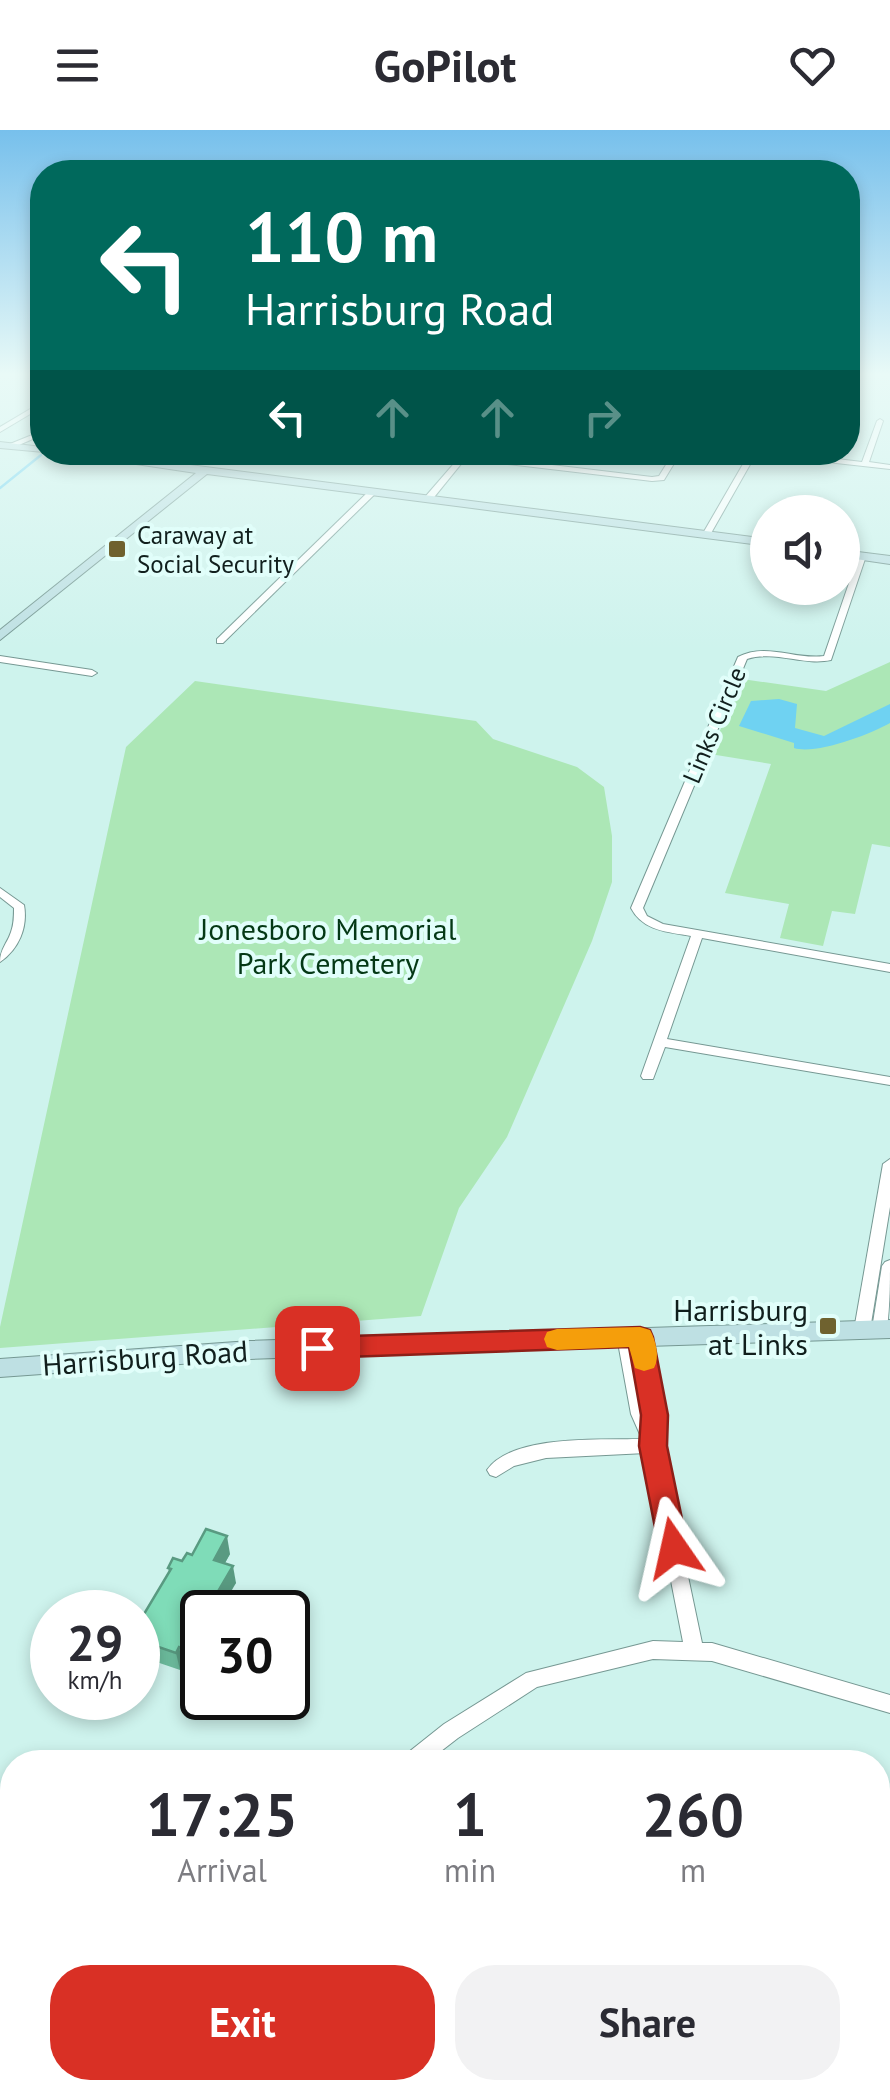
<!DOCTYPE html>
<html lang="en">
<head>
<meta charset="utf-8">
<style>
  :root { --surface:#fff; --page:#f2f2f3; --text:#2b2b33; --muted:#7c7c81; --accent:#d93025 }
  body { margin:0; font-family:"PT Sans",sans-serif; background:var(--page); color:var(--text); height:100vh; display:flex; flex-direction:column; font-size:38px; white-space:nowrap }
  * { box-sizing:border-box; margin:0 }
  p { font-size:32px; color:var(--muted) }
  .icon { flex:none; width:55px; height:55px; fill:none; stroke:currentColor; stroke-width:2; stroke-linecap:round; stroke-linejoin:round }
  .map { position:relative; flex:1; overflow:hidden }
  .drawer { position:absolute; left:0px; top:1620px; width:890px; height:350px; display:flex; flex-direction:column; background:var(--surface); border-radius:40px 40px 0 0; box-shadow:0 5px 15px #0003 }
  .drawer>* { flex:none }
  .banner { position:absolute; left:30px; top:30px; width:830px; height:305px; border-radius:40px; box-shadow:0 5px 15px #0003; background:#00695c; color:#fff; overflow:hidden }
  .tools { position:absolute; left:750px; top:365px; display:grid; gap:20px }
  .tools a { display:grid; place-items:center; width:110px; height:110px; border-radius:50%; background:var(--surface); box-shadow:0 5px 15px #0003; font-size:50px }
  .speed { position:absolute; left:30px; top:1460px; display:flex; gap:20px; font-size:50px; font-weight:700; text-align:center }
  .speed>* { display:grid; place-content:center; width:130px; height:130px; border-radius:50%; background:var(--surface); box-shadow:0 5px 15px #0003; line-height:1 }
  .speed small { font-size:25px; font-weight:400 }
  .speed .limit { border:5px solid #111; border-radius:15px; background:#fff; color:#111 }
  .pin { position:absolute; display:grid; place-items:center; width:85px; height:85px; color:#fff; margin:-42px; border-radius:20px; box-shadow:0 5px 15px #0006 }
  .me { position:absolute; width:110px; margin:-55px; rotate:349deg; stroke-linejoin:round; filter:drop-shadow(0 0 8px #0008) }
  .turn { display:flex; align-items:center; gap:35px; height:210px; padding:0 50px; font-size:45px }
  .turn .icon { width:130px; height:130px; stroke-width:2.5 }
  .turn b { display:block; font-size:70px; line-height:85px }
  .lanes { display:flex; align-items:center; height:95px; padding:0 50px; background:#0003; justify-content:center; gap:50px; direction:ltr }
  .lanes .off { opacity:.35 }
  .eta { display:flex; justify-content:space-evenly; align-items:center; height:170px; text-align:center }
  .eta b { font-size:60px; font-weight:600; line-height:70px }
  .cta { display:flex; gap:20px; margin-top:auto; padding:20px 50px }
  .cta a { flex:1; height:115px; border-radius:40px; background:var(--accent); color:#fff; font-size:40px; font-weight:600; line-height:115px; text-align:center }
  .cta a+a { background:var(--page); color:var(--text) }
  header { display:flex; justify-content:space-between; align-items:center; height:130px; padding:0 50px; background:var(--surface); font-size:45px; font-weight:600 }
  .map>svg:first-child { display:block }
</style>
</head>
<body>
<header><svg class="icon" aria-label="menu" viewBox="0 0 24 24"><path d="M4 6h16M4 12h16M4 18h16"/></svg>GoPilot<svg class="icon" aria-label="heart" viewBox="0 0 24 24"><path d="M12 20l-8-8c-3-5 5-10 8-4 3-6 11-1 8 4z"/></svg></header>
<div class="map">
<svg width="890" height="1970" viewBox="0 0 890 1970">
  <rect width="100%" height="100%" fill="#cef3ed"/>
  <g fill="#ace7b6">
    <path d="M890,532V717L872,714L855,784L832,781L823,816L780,808L789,774L725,763L771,634L710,624L742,549L826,561Z"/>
    <path d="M195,551L476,591L493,609L577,637L604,657L612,706V752L592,811L507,1007L459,1078L421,1186L0,1218V1197L126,617Z"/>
  </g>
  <path fill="#6fd2f2" d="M779,569L797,574L795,598L824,606L890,574V593C869,605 815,625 794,618V613L739,596L751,571Z"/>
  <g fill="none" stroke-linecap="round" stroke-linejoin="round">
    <path stroke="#6fd2f2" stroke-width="2.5" d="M0,358L41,325"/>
    <defs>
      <g id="street">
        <path d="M848,244H854L848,254Z"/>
        <path d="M42,272V277L0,302V297Z"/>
        <path d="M880,289L883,291L869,332L890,335V339L756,324L710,405L706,407L702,405L750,322H779L862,332L877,291Z"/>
        <path d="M42,301V305L12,318L5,316Z"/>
        <path d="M464,322H470L469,325L652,347L659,346L674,322H681L664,350L652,351L465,329L431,371H425V367Z"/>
        <path d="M370,360L377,362L223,513H217V509Z"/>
        <path d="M859,424L866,426L831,530C803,536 775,520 747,529L643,778L647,786L663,794L890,834V842L702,808L667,909L890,947V955L665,917L653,949H643L641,946L691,806C668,802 643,801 631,778L738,527C766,512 795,530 824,526Z"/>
        <path d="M0,526L92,540L97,543L92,546L0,532Z"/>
        <path d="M0,758L24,775C28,797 19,819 0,832C0,819 7,814 11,802C14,794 14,786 14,778L0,767Z"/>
        <path d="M890,1029V1077L870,1200L868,1204L862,1206L856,1204L854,1200L883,1034Z"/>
        <path d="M890,1130C890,1154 890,1181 886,1203L880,1205L874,1203L872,1199L882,1136L885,1132Z"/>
        <path d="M625,1201L631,1203L632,1206L634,1203L640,1201L646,1203L648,1207L662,1285L660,1313L702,1513H712L890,1565V1583L712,1531L653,1529L537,1557L458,1608L427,1632H402L405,1625L444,1594L526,1543L653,1511L683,1512L646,1323L546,1328L514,1336L496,1347L490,1345L487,1340C512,1304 601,1310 642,1309L631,1284L617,1207L619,1203Z"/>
        <path d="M878,1862L890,1867V1889L878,1884Z"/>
        <path d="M240,1958H264L259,1970H235Z"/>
      </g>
      <g id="secondary">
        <path d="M0,312L42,317L44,322L0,318Z"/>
        <path d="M56,322H89L768,409V416L207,344L0,510V500L196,343Z"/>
        <path d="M842,420L890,426V434L842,427Z"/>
        <path d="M890,1190V1208L250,1229L0,1247V1229L250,1211Z"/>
      </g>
    </defs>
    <use href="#street" stroke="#769893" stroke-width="2"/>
    <use href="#secondary" stroke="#769893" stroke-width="2"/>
    <use href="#street" fill="#fff" fill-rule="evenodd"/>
    <use href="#secondary" fill="#bee0e3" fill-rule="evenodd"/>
  </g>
  <path fill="#6dbd9e" d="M230,1424L225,1433L236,1453L202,1482V1511L188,1536L183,1534L180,1540L139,1526L138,1519V1494L169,1442L168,1438L192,1425Z"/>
  <g fill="#599a81">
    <path d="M227,1406L230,1424L217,1447L214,1430Z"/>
    <path d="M233,1436L236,1453L219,1482H206Z"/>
    <path d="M202,1488V1511L188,1536L185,1519Z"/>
    <path d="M179,1517L183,1534L180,1540L176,1523Z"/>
  </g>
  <path fill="#7fdcb8" stroke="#599a81" stroke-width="2.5" d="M206,1399L227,1406L214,1430L233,1436L206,1482H202V1488L185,1519L179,1517L176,1523L138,1510V1494L171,1439L168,1438L173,1428L182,1431L187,1423L192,1425Z"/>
  <linearGradient id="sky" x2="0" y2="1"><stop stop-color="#77c0ec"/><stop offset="0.47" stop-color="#e9faf7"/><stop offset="1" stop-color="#e9faf7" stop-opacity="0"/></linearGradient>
  <rect width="890" height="520" fill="url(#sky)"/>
  <path fill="#d93025" stroke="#8d1f18" stroke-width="2.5" d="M640,1197L650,1200L653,1207L668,1285L667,1316L688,1418L684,1427L674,1431L663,1427L659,1418L639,1316L641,1285L629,1217L317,1228L307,1225L303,1218L307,1210L317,1207Z"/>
  <path fill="#f59e0b" d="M640,1197L650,1200C656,1211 660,1227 654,1238L644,1241L635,1238L629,1217L557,1220L547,1217L544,1209L547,1202L557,1199Z"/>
  <g fill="#6f622f" stroke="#e1fefa" stroke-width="4">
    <rect x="107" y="409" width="20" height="20" rx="5"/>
    <rect x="818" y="1186" width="20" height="20" rx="5"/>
  </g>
  <g text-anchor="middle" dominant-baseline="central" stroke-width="8" stroke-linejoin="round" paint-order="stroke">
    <g font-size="25" fill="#111f1d" stroke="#e1fefa" text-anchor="start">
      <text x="137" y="405">Caraway at<tspan x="137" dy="29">Social Security</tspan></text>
    </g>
    <g font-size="25" fill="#111f1d" stroke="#e1fefa">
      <text transform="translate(714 595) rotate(-67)">Links Circle</text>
    </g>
    <g font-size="30" fill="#043815" stroke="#e1fefa">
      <text x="328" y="798">Jonesboro Memorial<tspan x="328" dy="34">Park Cemetery</tspan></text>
    </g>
    <g font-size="30" fill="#111f1d" stroke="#e1fefa" text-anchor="end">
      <text x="808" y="1179">Harrisburg<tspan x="808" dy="34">at Links</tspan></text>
    </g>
    <g font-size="30" fill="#111f1d" stroke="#e1fefa">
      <text transform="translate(145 1227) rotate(-4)">Harrisburg Road</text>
    </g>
  </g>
</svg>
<div class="tools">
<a><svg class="icon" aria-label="sound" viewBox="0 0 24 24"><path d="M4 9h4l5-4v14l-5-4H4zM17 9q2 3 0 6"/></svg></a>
</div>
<div class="speed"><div>29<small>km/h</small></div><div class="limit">30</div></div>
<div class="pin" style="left:317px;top:1218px;background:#d93025"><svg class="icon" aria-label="arrive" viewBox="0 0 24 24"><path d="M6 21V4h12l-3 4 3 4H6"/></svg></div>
<svg class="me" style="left:674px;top:1418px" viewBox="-20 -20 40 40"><path d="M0-17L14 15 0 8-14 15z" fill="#d93025" stroke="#fff" stroke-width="4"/></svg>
<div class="banner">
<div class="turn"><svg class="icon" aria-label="left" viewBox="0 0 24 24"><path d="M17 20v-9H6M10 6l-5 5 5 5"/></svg><div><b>110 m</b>Harrisburg Road</div></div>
<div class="lanes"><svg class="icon" aria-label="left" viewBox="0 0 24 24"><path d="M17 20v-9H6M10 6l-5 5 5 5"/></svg><svg class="icon off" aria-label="ahead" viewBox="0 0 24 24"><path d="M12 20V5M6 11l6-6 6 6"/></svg><svg class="icon off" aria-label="ahead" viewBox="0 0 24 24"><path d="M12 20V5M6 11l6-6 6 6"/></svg><svg class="icon off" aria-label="right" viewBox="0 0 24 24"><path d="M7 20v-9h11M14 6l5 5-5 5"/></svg></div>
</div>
<section class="drawer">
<div class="eta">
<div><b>17:25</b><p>Arrival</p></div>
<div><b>1</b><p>min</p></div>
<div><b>260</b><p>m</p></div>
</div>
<div class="cta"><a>Exit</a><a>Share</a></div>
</section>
</div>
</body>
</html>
